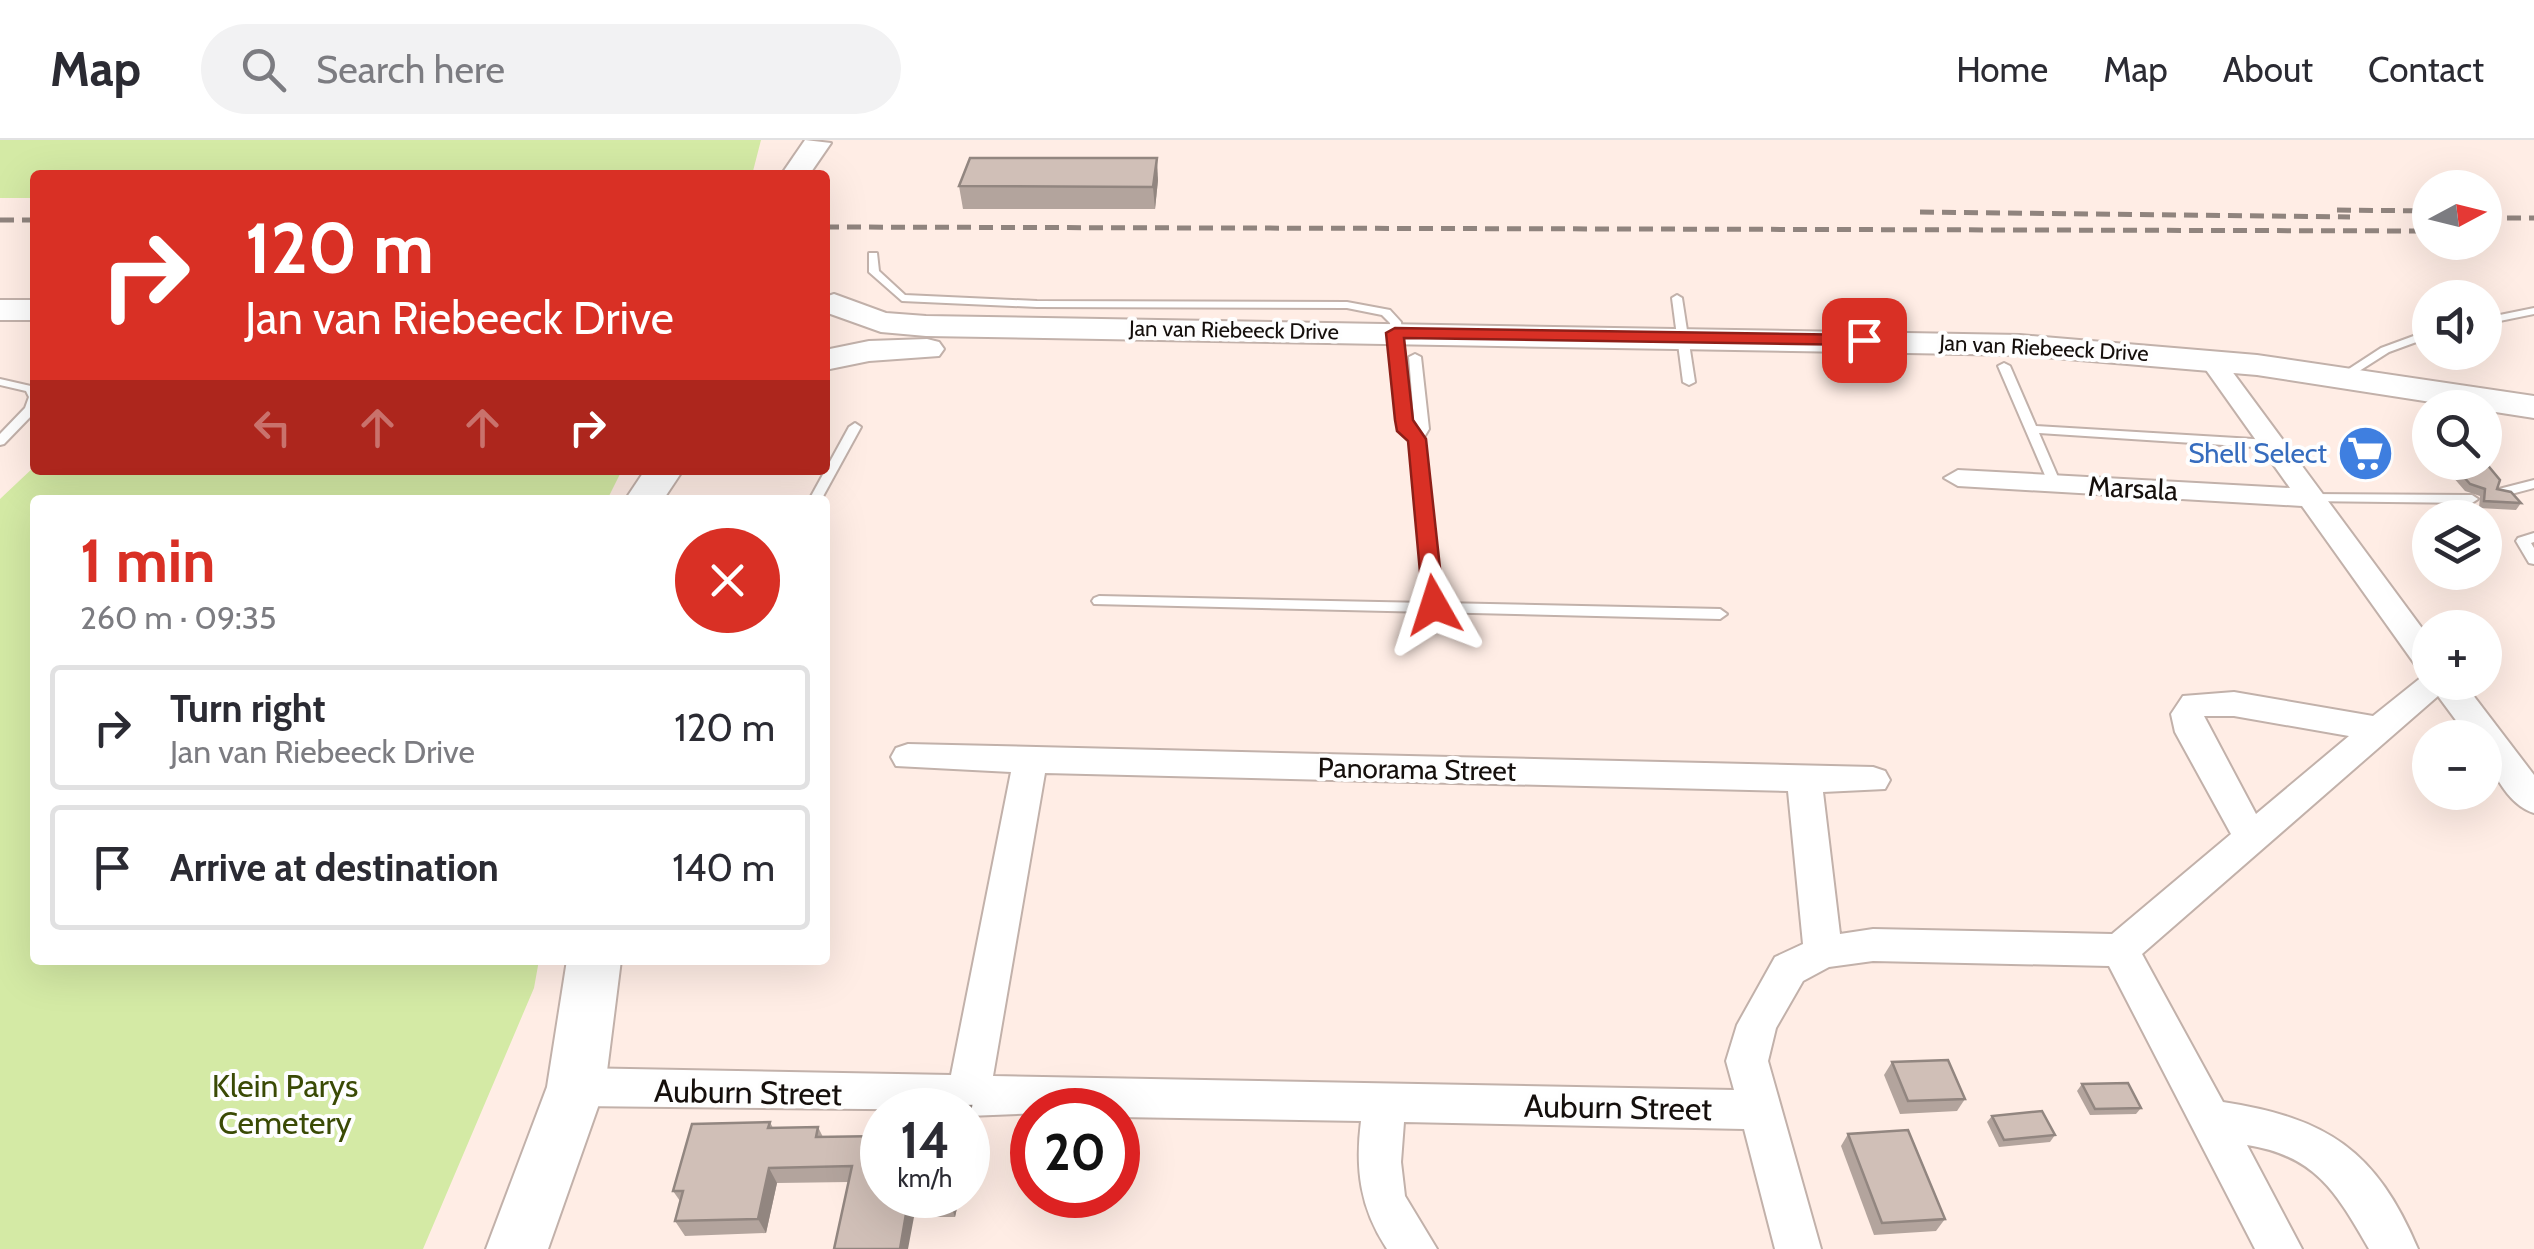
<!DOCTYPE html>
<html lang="en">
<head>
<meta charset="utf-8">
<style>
  :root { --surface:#fff; --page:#f2f2f3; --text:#2b2b33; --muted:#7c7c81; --line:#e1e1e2; --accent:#d93025 }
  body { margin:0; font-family:Cabin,sans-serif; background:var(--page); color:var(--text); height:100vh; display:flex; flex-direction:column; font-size:38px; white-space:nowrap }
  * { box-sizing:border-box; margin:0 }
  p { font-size:32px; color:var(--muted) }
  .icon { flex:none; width:55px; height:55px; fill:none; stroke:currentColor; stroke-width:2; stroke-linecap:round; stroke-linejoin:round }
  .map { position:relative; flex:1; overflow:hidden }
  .details { position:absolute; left:30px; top:355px; width:800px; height:470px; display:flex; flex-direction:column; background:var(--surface); border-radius:10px; box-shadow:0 10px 40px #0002 }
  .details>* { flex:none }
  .guide { position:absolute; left:30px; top:30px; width:800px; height:305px; border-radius:10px; box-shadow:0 10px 40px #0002; background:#d93025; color:#fff; overflow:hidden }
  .needle { width:65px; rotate:83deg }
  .controls { position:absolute; left:2412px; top:30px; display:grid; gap:20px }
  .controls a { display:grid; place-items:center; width:90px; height:90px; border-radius:50%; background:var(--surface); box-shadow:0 10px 40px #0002; font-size:50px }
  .speed { position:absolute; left:860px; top:948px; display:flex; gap:20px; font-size:50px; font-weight:700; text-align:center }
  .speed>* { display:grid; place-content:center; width:130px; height:130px; border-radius:50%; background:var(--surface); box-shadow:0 10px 40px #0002; line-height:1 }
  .speed small { font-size:25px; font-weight:400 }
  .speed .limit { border:15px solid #d22; background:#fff; color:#111 }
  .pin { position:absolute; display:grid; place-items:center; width:85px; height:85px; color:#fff; margin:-42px; border-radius:20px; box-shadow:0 5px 15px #0006 }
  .me { position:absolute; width:110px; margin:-55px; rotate:354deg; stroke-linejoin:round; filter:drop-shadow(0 0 8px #0008) }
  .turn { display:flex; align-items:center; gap:35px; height:210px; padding:0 50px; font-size:45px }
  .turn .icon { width:130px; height:130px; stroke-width:2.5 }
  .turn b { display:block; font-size:70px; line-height:85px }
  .lanes { display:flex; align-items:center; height:95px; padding:0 50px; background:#0003; justify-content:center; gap:50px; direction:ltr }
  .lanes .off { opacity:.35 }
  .round { display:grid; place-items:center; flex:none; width:105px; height:105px; border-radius:52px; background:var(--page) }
  .summary { display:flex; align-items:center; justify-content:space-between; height:170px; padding:0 50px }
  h1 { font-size:60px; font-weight:800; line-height:75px; color:var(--accent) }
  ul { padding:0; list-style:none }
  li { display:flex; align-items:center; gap:30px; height:125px; margin:0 20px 15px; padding:0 30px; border:5px solid var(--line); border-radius:10px }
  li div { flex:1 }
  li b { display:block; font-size:38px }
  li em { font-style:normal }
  header { display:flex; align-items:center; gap:60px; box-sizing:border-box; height:140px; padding:0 50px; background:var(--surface); border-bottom:2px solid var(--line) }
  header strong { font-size:48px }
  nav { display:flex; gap:55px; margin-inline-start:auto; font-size:35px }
  .search { width:700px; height:90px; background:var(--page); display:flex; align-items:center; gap:25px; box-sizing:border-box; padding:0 35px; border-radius:55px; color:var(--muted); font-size:38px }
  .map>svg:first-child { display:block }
</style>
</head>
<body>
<header>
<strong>Map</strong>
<div class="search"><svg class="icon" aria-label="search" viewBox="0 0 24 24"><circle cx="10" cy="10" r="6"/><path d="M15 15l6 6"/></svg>Search here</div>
<nav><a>Home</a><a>Map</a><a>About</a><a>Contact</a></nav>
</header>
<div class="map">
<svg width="2534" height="1109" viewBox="0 0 2534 1109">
  <rect width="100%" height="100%" fill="#ffede5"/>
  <g fill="#d4eaa5">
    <path d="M0,0H761L752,35H35V58H0Z"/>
    <path d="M35,326V330H622L607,360H35V820H539L534,848L423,1109H0V359Z"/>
  </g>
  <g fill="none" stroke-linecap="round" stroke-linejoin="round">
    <defs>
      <g id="lane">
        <path d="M869,113H877L879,131L905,155L1037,161L1347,162L1390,170L1401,182L1413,290L1415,292L1409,217L1415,214L1421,217L1429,289L1423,299L1441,463L1720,469L1727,474L1720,479L1094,464L1092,461L1094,458L1099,456L1427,463L1411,300L1401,291L1390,183L1382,175L1347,168L1037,167L902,161L869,132Z"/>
        <path d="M1677,155L1682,158L1695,242L1689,245L1683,242L1672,158Z"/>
        <path d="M2534,168V174L2485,184V178Z"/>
        <path d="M2430,190V197L2389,212L2345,240H2337L2335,238L2381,208Z"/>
        <path d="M2004,223L2010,226L2036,286L2270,300L2276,304L2270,308L2039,293L2061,344L2060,347H2050L1998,226Z"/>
        <path d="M0,239L35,247V272L4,304L0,305V294L25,268L29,257L26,251L0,245Z"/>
        <path d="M855,283L861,287L821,360H809L849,287Z"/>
        <path d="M2534,340V348L2500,357L2494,353L2495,350Z"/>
        <path d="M2309,354L2472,355L2478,359L2472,363L2304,361L2303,358Z"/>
        <path d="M2534,393V402L2531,403L2534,408V424L2529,423L2516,401L2518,398Z"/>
      </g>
      <path id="street" d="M2211,213L2220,215L2430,499V542H2463L2534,635V673C2507,665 2485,624 2485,598H2469L2438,556L2142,814L2223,962C2327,978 2376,1010 2418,1109H2369C2336,1052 2316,1016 2247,1005L2302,1109H2255L2109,826L1873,821L1829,827L1803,841L1776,888L1768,921L1821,1109H1775L1744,989L1404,982L1401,1022L1405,1056L1437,1109H1387C1360,1068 1355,1029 1361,981L1118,977V970L968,976V970L576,966L561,960L555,947L561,934L576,928L951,935L1011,632L896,626L891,617L896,608L908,604L1873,627L1885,631L1890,640L1885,649L1823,652L1840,794L1873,789L2112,794L2231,694L2175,592L2171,574L2183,556L2234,552L2373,576L2428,532L2419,530L2302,366L1958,346L1944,338L1958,330L2290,348L2199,220ZM2204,576H2234L2349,596L2256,674ZM1045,633L1788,651L1803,804L1775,817L1737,885L1726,921L1734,950L993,936Z"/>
      <g id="secondary">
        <path d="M805,0L831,3L809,35H781Z"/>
        <path d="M834,154L886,173L926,176L2020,195L2257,215L2534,256V278L2257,235L2020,215L926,196L881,192L825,172V157Z"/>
        <rect x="0" y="160" width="35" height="20"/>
        <path d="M927,199L939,202L944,209L939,216L869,221L825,230V210L869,201Z"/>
        <path d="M645,330H683L663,360H625Z"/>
        <path d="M567,820H621L605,947L548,1109H486L547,947Z"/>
      </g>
    </defs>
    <use href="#lane" stroke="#c2b1aa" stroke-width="4"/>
    <use href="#street" stroke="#c2b1aa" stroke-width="4"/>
    <use href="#secondary" stroke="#c2b1aa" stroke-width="4"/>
    <use href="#lane" fill="#fff" fill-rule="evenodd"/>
    <use href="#street" fill="#fff" fill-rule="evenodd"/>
    <use href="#secondary" fill="#fff" fill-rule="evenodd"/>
    <g stroke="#90847e" stroke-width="5" stroke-dasharray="14 8" stroke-linecap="butt">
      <path d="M2337,70L2430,71"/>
      <path d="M1920,72L2350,77"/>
      <path d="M2485,78H2534"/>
      <path d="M0,80H35"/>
      <path d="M825,87L2430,91"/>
    </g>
  </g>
  <g fill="#b3a49d">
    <path d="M1158,40L1155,69H963L959,46Z"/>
    <path d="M2424,293H2430V311L2420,300Z"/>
    <path d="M2440,322H2485L2497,349L2521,363L2516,370L2479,368L2480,356L2465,351Z"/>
    <path d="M1892,922L1965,959L1957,971L1900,974L1884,935Z"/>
    <path d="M2082,944L2141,968L2136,974L2090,975L2077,951Z"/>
    <path d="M1992,976L2055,995L2050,1002L1999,1007L1987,982Z"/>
    <path d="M770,982L773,988L818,987L823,997L960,1055L955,1077H914L849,1042L777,1043L766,1093L685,1096L675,1081L680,1061L673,1051Z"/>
    <path d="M1848,994L1945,1079L1936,1091L1874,1095L1841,1006Z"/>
  </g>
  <g fill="#928680">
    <path d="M1157,18L1158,40L1155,69L1153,47Z"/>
    <path d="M971,966L975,982L968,1019V981Z"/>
    <path d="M769,1028L777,1043L766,1093L758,1079Z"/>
    <path d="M951,1055H960L955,1077L950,1063Z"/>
    <path d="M908,1062L914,1077L908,1109H900Z"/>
  </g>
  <g fill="#d0bfb7" stroke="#928680" stroke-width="2.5">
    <path d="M970,18H1157L1153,47L959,46Z"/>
    <path d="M2451,322H2485L2500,340L2497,349L2511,352L2521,363L2484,361L2485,349L2470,344Z"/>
    <path d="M1948,920L1965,959L1908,961L1892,922Z"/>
    <path d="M2128,943L2141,968L2095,969L2082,944Z"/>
    <path d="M971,966L968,981V970H938L939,967Z"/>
    <path d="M2042,971L2055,995L2004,1000L1992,976Z"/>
    <path d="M770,982L768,988L818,987L816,997L882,996V1055H951L950,1063L908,1062L900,1109H834L852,1026L769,1028L758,1079L675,1081L683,1051H673L692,984Z"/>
    <path d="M1908,990L1945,1079L1882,1083L1848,994Z"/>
  </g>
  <path fill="#d93025" stroke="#8d1f18" stroke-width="2.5" d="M1395,188L1864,195L1872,200L1864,205L1404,198L1413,280L1426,299L1444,465L1434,472L1423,465L1408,301L1397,291L1395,280L1386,193Z"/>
  <defs>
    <symbol id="supermarket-disc" viewBox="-11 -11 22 22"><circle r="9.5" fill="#3f7fe0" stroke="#fefefe"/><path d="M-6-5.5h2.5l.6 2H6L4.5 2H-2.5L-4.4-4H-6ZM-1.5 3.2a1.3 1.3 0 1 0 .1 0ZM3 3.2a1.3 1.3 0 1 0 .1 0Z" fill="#fff"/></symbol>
  </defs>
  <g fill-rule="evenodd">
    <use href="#supermarket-disc" x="2334" y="282" width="63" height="63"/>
  </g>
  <g text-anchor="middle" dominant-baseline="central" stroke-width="8" stroke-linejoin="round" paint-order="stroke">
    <g font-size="22" fill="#150f0c" stroke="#fefefe">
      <text transform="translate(1234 190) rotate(1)">Jan van Riebeeck Drive</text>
      <text transform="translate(2044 208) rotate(3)">Jan van Riebeeck Drive</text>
    </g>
    <g font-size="28" fill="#366cbe" stroke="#fefefe" text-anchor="end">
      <text x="2327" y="313">Shell Select</text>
    </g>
    <g font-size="28" fill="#150f0c" stroke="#fefefe">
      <text transform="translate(2133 348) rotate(3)">Marsala</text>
      <text transform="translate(1417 629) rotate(1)">Panorama Street</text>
    </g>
    <g font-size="32" fill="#3a4a05" stroke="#fefefe">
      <text x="285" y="945">Klein Parys<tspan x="285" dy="37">Cemetery</tspan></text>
    </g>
    <g font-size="32" fill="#150f0c" stroke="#fefefe">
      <text transform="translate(748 952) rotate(1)">Auburn Street</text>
      <text transform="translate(1618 967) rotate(1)">Auburn Street</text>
    </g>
  </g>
</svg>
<div class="controls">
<a><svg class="needle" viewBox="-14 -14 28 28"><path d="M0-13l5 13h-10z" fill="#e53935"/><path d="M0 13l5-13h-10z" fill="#7c7c81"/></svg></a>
<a><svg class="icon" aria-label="sound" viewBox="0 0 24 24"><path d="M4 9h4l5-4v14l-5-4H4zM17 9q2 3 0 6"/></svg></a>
<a><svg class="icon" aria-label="search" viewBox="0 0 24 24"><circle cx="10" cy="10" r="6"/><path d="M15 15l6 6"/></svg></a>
<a><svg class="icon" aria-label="layers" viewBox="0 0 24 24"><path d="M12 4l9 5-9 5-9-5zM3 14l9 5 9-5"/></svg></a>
<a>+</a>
<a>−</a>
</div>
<div class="speed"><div>14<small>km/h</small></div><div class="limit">20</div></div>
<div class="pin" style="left:1864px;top:200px;background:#d93025"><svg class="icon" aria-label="arrive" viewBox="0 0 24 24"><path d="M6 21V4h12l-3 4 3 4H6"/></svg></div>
<svg class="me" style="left:1434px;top:465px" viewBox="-20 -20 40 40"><path d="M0-17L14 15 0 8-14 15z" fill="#d93025" stroke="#fff" stroke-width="4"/></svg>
<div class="guide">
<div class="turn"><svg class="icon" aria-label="right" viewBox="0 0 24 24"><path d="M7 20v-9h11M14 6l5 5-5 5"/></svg><div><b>120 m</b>Jan van Riebeeck Drive</div></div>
<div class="lanes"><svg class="icon off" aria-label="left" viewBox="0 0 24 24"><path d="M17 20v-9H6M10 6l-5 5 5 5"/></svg><svg class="icon off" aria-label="ahead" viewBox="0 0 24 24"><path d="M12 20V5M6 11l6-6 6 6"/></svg><svg class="icon off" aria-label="ahead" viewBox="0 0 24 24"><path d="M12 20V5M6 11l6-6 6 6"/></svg><svg class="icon" aria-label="right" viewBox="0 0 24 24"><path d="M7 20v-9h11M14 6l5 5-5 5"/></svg></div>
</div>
<section class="details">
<div class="summary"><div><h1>1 min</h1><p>260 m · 09:35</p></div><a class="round" style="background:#d93025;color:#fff"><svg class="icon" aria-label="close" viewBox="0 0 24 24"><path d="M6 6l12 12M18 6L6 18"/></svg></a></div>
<ul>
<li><svg class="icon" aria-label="right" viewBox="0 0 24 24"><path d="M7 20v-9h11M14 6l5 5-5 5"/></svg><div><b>Turn right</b><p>Jan van Riebeeck Drive</p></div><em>120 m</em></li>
<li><svg class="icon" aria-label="arrive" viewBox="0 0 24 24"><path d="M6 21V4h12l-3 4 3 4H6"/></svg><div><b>Arrive at destination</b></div><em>140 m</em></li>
</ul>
</section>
</div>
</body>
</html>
